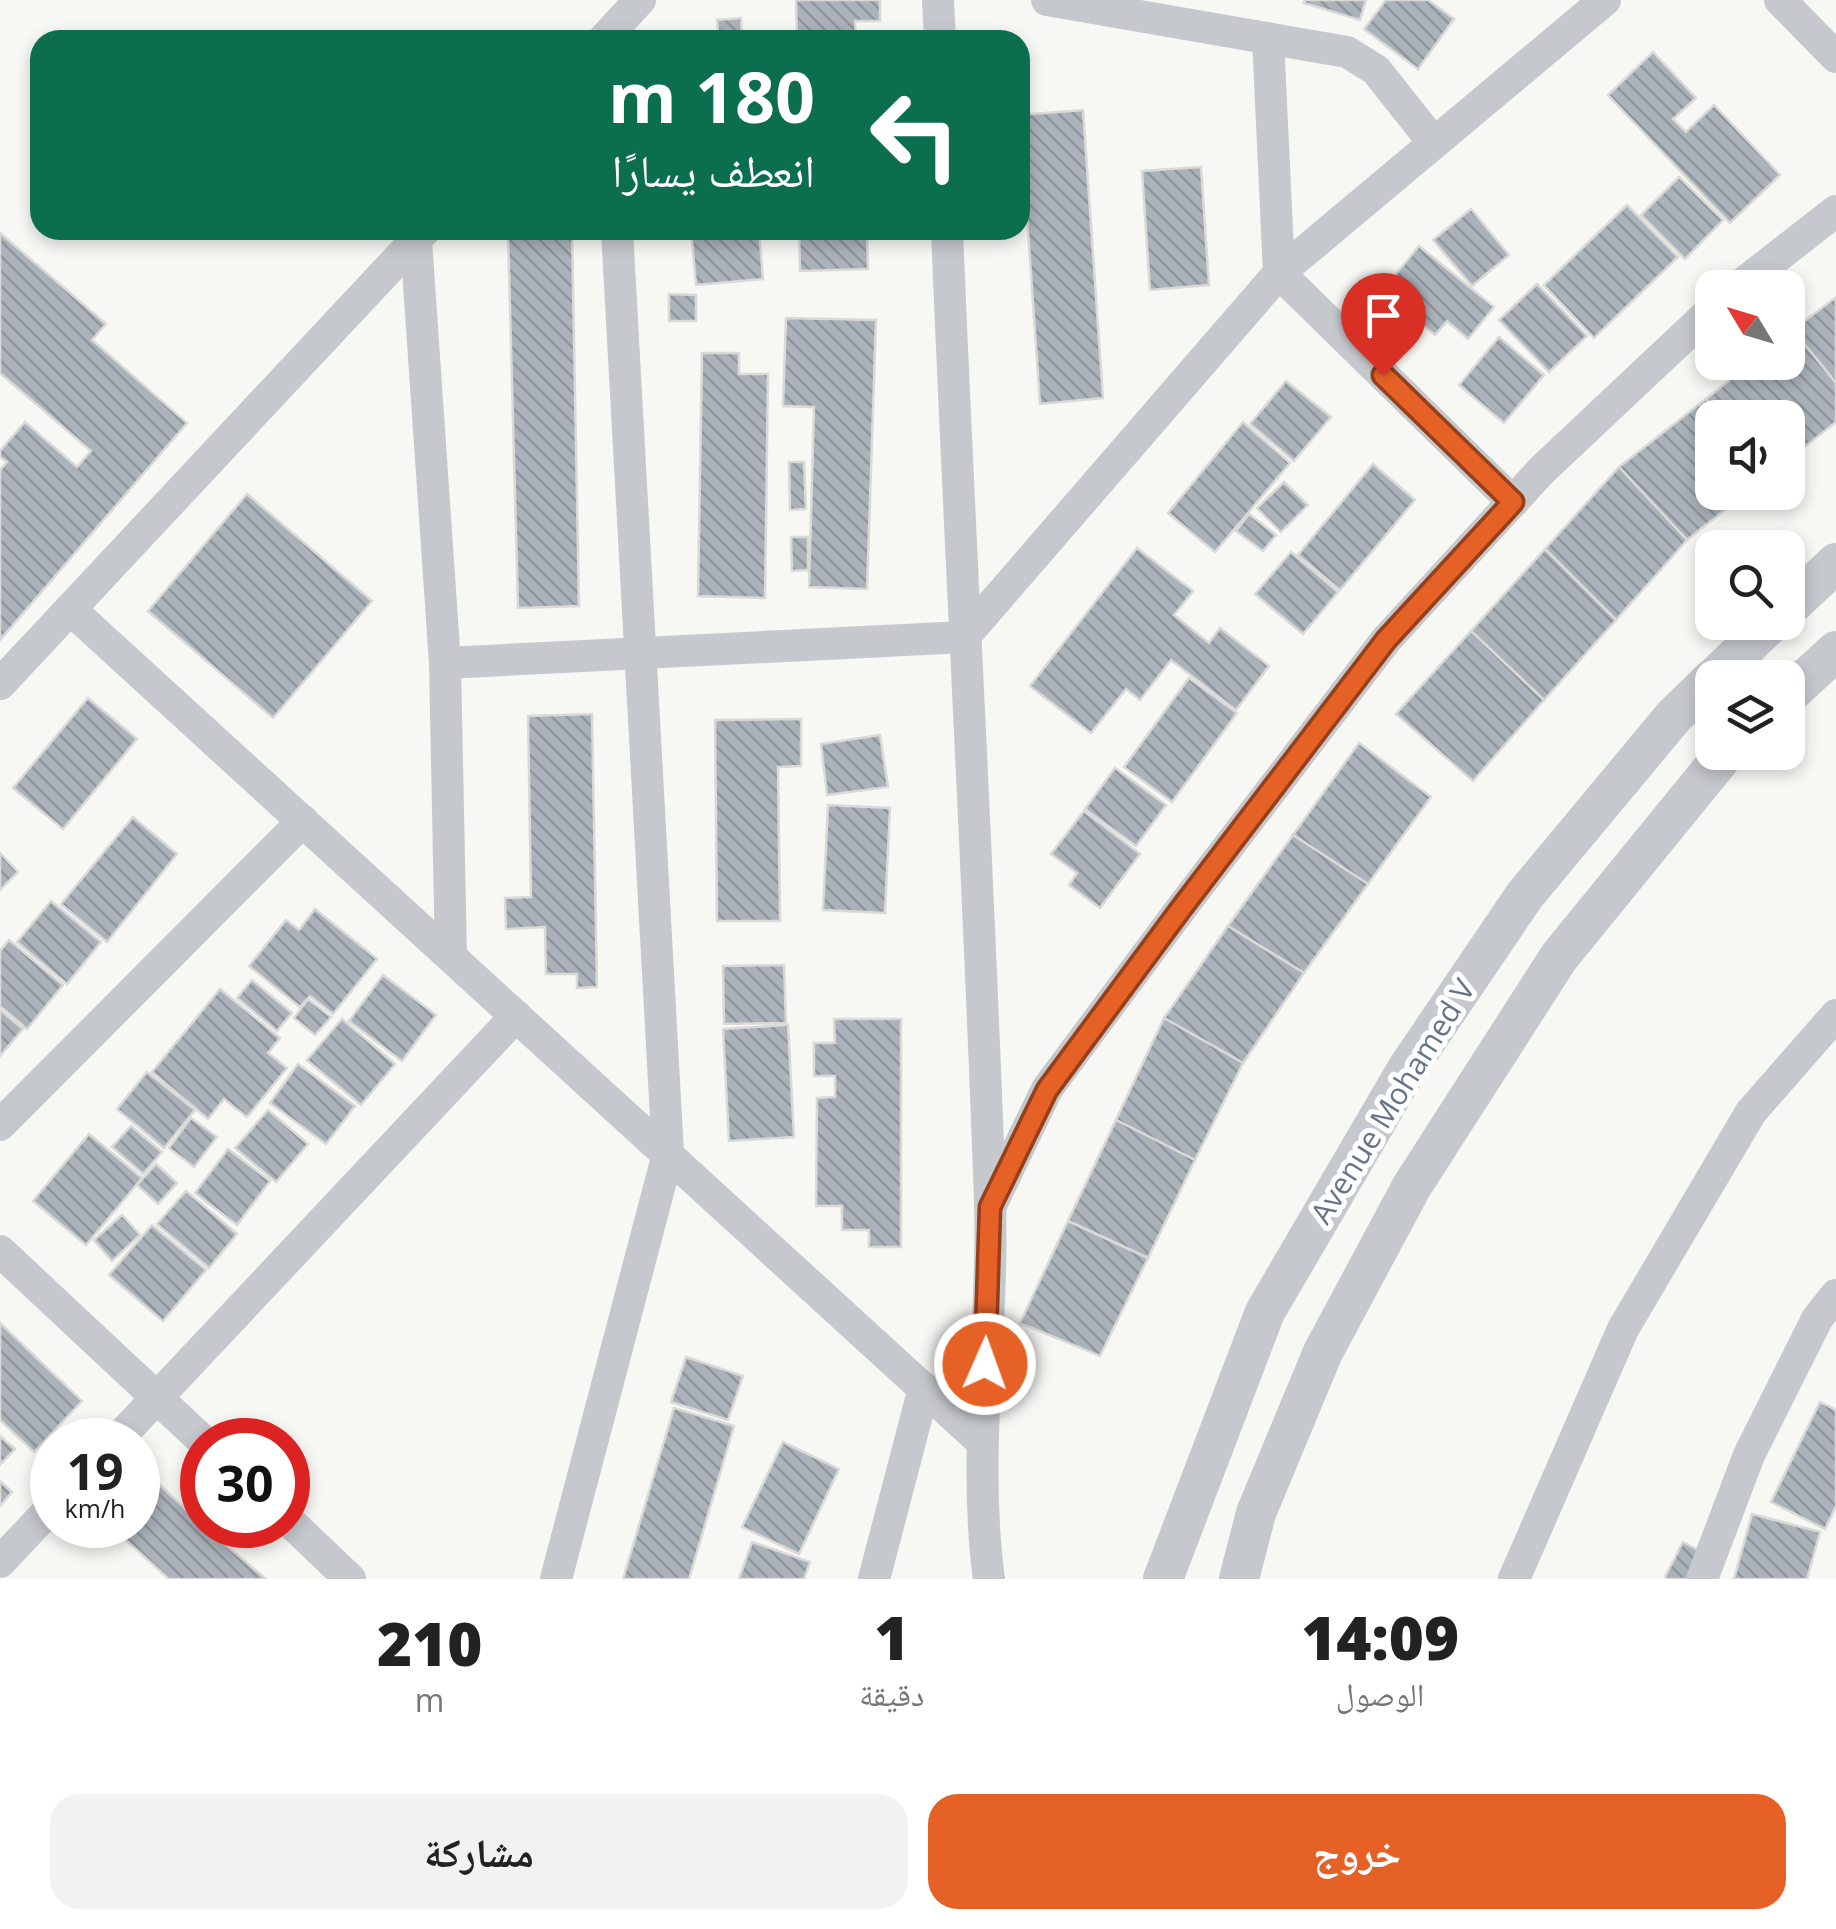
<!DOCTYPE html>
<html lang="ar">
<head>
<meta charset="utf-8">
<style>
  :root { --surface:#fff; --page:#f2f2f2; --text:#222; --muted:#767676; --accent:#e66126 }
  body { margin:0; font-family:"Open Sans","Noto Naskh Arabic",sans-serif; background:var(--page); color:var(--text); direction:rtl; height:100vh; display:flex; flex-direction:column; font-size:38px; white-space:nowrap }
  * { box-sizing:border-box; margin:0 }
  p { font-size:32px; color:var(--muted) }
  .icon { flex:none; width:55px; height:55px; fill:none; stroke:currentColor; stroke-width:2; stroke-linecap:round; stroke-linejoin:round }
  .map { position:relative; height:1579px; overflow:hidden; direction:ltr }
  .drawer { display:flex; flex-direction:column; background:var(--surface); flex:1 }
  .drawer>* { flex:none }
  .banner { position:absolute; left:30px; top:30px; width:1000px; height:210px; border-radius:30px; box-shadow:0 5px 15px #0003; direction:rtl; background:#0b6e4f; color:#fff; overflow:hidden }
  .needle { width:65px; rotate:308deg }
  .controls { position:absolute; left:1695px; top:270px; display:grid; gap:20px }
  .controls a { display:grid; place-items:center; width:110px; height:110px; border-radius:20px; background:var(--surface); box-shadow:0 5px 15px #0003; font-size:50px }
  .speed { position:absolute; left:30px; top:1418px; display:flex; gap:20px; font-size:50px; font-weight:700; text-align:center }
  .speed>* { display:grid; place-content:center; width:130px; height:130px; border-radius:50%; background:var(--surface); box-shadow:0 5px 15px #0003; line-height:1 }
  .speed small { font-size:25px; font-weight:400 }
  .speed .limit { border:15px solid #d22; background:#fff; color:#111 }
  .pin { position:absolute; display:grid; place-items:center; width:85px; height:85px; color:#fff; margin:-102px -42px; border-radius:50% 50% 50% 0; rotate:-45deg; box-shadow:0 0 10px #0007 }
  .pin .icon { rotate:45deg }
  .me { position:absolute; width:110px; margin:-55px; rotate:2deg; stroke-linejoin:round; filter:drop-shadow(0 0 8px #0008) }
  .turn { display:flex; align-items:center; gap:35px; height:210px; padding:0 50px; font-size:45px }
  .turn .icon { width:130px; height:130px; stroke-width:2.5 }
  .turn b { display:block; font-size:70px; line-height:85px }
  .eta { display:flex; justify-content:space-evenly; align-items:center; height:170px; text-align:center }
  .eta b { font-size:60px; font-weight:800; line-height:70px }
  .cta { display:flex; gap:20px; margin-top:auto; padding:20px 50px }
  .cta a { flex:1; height:115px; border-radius:30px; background:var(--accent); color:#fff; font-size:40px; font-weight:800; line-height:115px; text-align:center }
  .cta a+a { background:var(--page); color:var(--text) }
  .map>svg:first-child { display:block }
</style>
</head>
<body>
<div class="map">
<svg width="1836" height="1579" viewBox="0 0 1836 1579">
  <defs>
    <pattern id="building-back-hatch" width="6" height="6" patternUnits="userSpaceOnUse" patternTransform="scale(2.5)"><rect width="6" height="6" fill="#abb2b9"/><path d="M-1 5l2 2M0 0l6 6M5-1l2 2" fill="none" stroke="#8f959c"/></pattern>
  </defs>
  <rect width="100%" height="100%" fill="#f7f8f4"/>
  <g fill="url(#building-back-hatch)" stroke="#d9d9d7" stroke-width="2.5">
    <path d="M796,0H880V21H855L856,40H797Z"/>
    <path d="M1305,0H1366L1360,20L1304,3Z"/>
    <path d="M1386,0H1428L1454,19L1418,69L1364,29Z"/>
    <path d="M741,18L742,40H719L717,20Z"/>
    <path d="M1653,52L1696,98L1673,119L1686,132L1714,105L1780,175L1730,223L1608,95Z"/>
    <path d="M1083,110L1103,398L1040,404L1020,115Z"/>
    <path d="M1201,167L1209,285L1150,290L1142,171Z"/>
    <path d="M1679,177L1723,220L1685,259L1641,215Z"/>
    <path d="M1627,205L1678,257L1594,338L1544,285Z"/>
    <path d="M1471,209L1509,255L1472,286L1433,240Z"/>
    <path d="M691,230H759L763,279L696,285Z"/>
    <path d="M799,230H867L868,269L800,271Z"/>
    <path d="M572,232L579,606L518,608L508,233Z"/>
    <path d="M0,233L106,324L92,340L187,423L0,640V470L7,462L0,457V451L25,422L77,467L91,451L0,373Z"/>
    <path d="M1419,246L1494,307L1468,339L1447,321L1435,335L1382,291Z"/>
    <path d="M1537,284L1587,336L1549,372L1499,320Z"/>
    <path d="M669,294L696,295V321H669Z"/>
    <path d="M1836,297V383L1793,330Z"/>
    <path d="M786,318L876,320L867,589L809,587L814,407L783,406Z"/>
    <path d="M1793,330L1836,383V422L1788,460V418H1722L1706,399L1752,362H1788V335Z"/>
    <path d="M1499,337L1544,375L1504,423L1459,385Z"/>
    <path d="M702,353H739V374H768L765,598L698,596Z"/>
    <path d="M1286,381L1331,417L1294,461L1250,424Z"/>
    <path d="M1706,399L1722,418H1712V492H1747L1687,540L1619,467Z"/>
    <path d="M1243,422L1290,463L1215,552L1168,513Z"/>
    <path d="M789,462H804L806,509L790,510Z"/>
    <path d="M1373,464L1415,500L1340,590L1298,555Z"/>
    <path d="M1619,467L1687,540L1616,620L1545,549Z"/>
    <path d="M1284,482L1308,505L1281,532L1257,508Z"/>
    <path d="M247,494L372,601L273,718L148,611Z"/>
    <path d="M1249,514L1276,535L1263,551L1236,531Z"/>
    <path d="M791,537H808V570L792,571Z"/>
    <path d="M1137,548L1193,591L1174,615L1209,643L1220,628L1269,666L1236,710L1171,660L1140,700L1126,689L1091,733L1030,686Z"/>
    <path d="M1545,549L1616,620L1544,700L1471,631Z"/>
    <path d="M1291,552L1338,592L1303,634L1255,594Z"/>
    <path d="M1471,631L1544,700L1473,781L1396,714Z"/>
    <path d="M1189,678L1237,713L1172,802L1124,767Z"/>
    <path d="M88,698L137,739L63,829L13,788Z"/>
    <path d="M592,714L597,987L577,988V974H546L545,927L506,929L505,898L531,897L528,716Z"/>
    <path d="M801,719V766L778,767L780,921H717L715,720Z"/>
    <path d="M880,735L888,787L827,795L821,744Z"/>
    <path d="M1359,743L1431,797L1368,884L1293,835Z"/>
    <path d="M1115,768L1166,805L1136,846L1085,809Z"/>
    <path d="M828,805L890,808L885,913L823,910Z"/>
    <path d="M1084,811L1140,854L1100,908L1069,885L1077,873L1051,854Z"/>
    <path d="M133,817L177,854L107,942L61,904Z"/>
    <path d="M1293,835L1368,884L1304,973L1228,926Z"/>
    <path d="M0,853L18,872L0,890Z"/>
    <path d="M51,901L101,942L67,984L17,942Z"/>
    <path d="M315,909L377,959L333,1014L310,996L300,1007L249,966L286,920L299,930Z"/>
    <path d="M1228,926L1304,973L1243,1063L1164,1018Z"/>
    <path d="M9,940L63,985L27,1029L0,1006V951Z"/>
    <path d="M784,965L786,1023L724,1024L723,966Z"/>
    <path d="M383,975L436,1015L402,1061L349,1021Z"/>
    <path d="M252,980L292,1013L277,1031L237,998Z"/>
    <path d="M220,989L280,1038L268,1053L287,1068L247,1117L224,1099L208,1119L152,1072Z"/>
    <path d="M308,999L331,1017L315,1035L294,1018Z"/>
    <path d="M0,1010L23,1029L0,1056Z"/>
    <path d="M1164,1018L1243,1063L1195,1160L1116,1120Z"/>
    <path d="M342,1019L395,1064L361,1105L307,1060Z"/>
    <path d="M834,1019H901V1247H869V1230H842V1206H816L817,1098L835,1097V1076H814V1043H835Z"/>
    <path d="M788,1025L794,1137L729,1141L723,1029Z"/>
    <path d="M298,1064L355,1106L326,1144L270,1103Z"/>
    <path d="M147,1072L195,1110L164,1148L117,1109Z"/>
    <path d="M268,1110L308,1144L276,1182L235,1148Z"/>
    <path d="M191,1118L217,1137L194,1167L169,1148Z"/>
    <path d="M1116,1120L1195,1160L1148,1258L1068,1221Z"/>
    <path d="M131,1126L162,1152L143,1174L112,1147Z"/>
    <path d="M89,1134L142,1178L86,1245L33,1201Z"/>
    <path d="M228,1149L270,1181L237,1225L195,1193Z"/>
    <path d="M156,1164L177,1183L158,1204L137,1185Z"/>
    <path d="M186,1191L237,1234L209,1268L157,1224Z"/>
    <path d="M122,1215L140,1235L112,1261L94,1240Z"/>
    <path d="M1068,1221L1148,1258L1100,1356L1020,1323Z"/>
    <path d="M152,1225L206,1270L163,1321L109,1275Z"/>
    <path d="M0,1323L82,1401L34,1452L0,1420Z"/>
    <path d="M686,1357L743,1376L728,1420L671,1402Z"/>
    <path d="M1820,1402L1836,1410V1506L1825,1529L1771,1502Z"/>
    <path d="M674,1408L734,1426L689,1579H623Z"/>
    <path d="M0,1436L15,1449L0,1465Z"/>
    <path d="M783,1442L839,1469L799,1554L742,1527Z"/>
    <path d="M0,1481L12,1492L0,1506Z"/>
    <path d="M160,1485L202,1525L266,1579H169L118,1533L125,1525H138V1511Z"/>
    <path d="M1752,1514L1820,1532L1807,1579H1734Z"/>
    <path d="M752,1542L810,1562L804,1579H739Z"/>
    <path d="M1683,1542L1705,1554L1692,1579H1668L1665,1577Z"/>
  </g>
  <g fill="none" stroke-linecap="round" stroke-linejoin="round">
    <g stroke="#c5c8cc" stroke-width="32">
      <path d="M938,0L940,40"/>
      <path d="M1047,0L1347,52L1376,70L1433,142"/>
      <path d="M1780,0L1836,57"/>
      <path d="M1268,38L1279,273L1513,502"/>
      <path d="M603,40L640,0"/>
      <path d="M947,230C960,554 979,878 990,1202C994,1328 972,1454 989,1579"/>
      <path d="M416,240L445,663L451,956"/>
      <path d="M1737,288L1836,211"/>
      <path d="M70,609L982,1442"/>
      <path d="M445,663L964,637L1279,273L1605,0"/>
      <path d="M0,684L425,230"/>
      <path d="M0,1125L303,821"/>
      <path d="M991,1205L1047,1089L1180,910L1386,640L1542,470L1712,310"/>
      <path d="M0,1251L202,1440"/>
      <path d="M117,1440L516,1016"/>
      <path d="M288,1520L350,1579"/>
      <path d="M0,1562L52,1507"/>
      <path d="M556,1579L668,1154L617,230"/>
      <path d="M874,1579L924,1388"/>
      <path d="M1514,1579L1623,1329L1751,1112L1836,1015"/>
      <path d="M1702,1579L1749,1455L1817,1319L1836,1295"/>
    </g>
    <g stroke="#c5c8cc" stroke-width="40">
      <path d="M1788,608L1836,563"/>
      <path d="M1714,678L1772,622"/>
      <path d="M1788,695L1836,651"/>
      <path d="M1163,1579L1265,1312L1407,1069L1525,895L1674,716L1712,679"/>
      <path d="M1239,1579L1256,1513L1323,1352L1412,1186L1559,957L1726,752"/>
    </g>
  </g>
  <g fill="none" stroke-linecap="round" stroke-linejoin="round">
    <defs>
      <path id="route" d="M985,1364L990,1207L1047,1090L1180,910L1386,640L1513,502L1383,375"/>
    </defs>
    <use href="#route" stroke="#963f19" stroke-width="25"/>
    <use href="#route" stroke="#e66126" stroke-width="18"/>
  </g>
  <g text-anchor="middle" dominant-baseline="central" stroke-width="10" stroke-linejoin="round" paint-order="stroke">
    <g font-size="30" fill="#667586" stroke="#fff">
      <text transform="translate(1392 1101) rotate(-58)">Avenue Mohamed V</text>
    </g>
  </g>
</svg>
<div class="controls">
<a><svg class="needle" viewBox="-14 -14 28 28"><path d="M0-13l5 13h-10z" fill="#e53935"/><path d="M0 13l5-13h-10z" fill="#767676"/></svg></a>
<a><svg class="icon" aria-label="sound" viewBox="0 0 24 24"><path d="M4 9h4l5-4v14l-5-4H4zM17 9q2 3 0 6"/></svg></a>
<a><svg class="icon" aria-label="search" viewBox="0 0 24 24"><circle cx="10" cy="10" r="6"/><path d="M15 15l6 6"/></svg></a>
<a><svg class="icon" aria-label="layers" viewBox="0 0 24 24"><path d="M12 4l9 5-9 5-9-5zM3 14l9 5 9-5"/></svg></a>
</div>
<div class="speed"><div>19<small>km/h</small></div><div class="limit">30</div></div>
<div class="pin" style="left:1383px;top:375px;background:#d93025"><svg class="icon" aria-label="arrive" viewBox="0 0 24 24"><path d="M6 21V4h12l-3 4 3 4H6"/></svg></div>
<svg class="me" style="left:985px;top:1364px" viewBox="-20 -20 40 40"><circle r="17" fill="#e66126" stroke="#fff" stroke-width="3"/><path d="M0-11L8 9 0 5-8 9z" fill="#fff"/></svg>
<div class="banner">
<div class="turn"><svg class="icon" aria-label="left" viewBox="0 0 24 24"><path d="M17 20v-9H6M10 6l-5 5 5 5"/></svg><div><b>180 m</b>انعطف يسارًا</div></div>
</div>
</div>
<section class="drawer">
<div class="eta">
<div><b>14:09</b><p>الوصول</p></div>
<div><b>1</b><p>دقيقة</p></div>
<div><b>210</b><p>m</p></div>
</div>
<div class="cta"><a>خروج</a><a>مشاركة</a></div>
</section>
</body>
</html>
